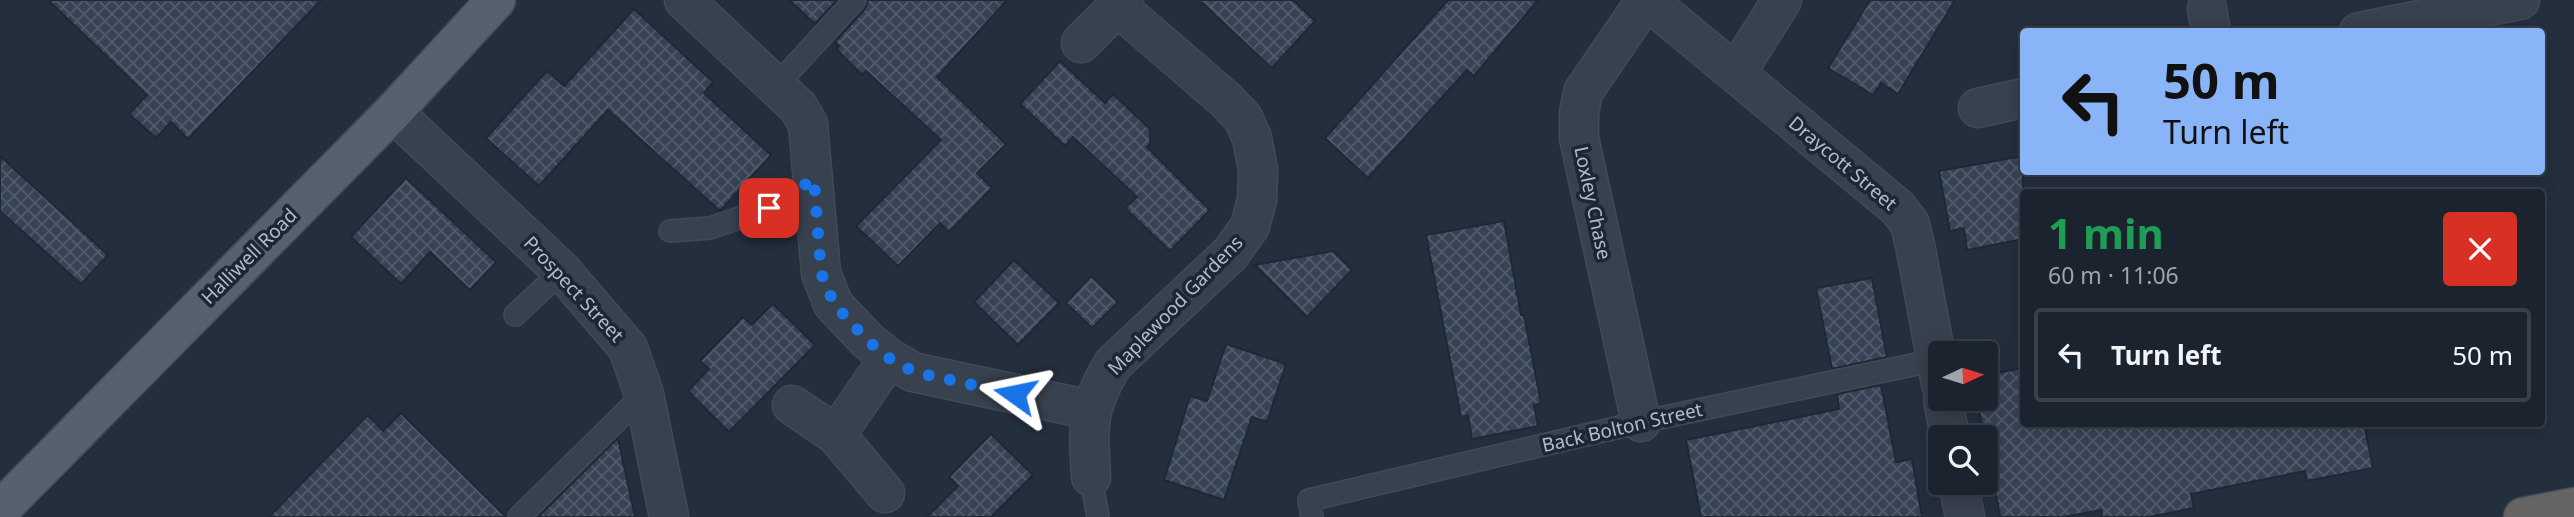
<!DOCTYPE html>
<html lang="en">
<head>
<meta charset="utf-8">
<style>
  :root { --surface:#1b232e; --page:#242b36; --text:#f1f3f6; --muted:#a0a4aa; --line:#39404a }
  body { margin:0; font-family:"Noto Sans",sans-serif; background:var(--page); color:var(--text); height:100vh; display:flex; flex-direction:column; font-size:26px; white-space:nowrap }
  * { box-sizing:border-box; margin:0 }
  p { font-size:23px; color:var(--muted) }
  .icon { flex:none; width:38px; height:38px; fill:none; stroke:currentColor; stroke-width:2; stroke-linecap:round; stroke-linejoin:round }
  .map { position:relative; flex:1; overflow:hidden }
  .details { position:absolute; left:2020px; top:189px; width:525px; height:238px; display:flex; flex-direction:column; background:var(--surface); border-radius:7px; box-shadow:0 4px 18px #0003,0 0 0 2px var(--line) }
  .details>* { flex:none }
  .top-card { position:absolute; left:2020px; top:28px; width:525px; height:147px; border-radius:7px; box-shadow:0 4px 18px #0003,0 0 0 2px var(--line); background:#8ab4f8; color:#111; overflow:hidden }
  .needle { width:46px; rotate:86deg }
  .tools { position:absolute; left:1928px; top:341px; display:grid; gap:14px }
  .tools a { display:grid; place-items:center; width:70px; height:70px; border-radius:7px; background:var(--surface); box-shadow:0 4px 18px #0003,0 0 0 2px var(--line); font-size:35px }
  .pin { position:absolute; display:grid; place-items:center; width:60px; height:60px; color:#fff; margin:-30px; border-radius:14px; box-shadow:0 4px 10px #0006 }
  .me { position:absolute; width:77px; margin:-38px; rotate:282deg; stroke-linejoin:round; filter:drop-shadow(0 0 5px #0008) }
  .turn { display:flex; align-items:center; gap:24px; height:147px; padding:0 28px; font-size:32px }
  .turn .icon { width:91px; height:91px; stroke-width:2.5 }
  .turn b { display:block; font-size:49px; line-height:60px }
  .round { display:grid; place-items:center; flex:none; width:74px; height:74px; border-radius:7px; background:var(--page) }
  .summary { display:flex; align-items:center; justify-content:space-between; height:119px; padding:0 28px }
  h1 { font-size:42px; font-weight:700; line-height:52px; color:#1e9e55 }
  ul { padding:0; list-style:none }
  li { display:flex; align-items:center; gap:21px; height:94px; margin:0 14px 10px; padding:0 14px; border:4px solid var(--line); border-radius:7px }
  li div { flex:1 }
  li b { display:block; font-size:26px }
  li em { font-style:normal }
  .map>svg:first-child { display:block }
</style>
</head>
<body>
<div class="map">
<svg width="2574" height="517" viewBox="0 0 2574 517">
  <defs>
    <pattern id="building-cross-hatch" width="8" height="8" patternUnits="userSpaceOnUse" patternTransform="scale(1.75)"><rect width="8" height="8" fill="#364354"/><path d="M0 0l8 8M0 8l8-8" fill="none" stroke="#515c6b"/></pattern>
  </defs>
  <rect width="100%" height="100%" fill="#242f3e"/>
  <g fill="url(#building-cross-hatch)" stroke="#1f2835" stroke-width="2">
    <path d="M48,0H321L188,139L171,122L156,138L129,114L147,95Z"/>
    <path d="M789,0H837L815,24Z"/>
    <path d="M868,0H1007L937,77L1006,144L977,173L992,188L949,232L940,223L898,266L856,226L941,140L866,71L862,75L836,49L839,46L835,42L865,9Z"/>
    <path d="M1199,0H1293L1315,21L1272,68Z"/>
    <path d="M1448,0H1538L1474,76L1467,70L1368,178L1325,138Z"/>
    <path d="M1870,0H1955L1898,94L1881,83L1873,95L1828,68Z"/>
    <path d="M634,9L713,82L704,93L771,155L720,211L608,110L539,186L486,138L547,71L564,86Z"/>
    <path d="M1060,61L1105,103L1113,94L1150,129V144L1147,147L1210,210L1170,251L1125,208L1137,197L1073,137L1065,146L1020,104Z"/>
    <path d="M0,156L108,255L81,284L0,211Z"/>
    <path d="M2023,156V239L1967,250L1964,228L1950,231L1939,171Z"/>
    <path d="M406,178L496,262L470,290L430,252L401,284L351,237Z"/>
    <path d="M1504,221L1521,315H1524L1541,403L1534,405L1538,426L1472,439L1468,415L1461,417L1426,235Z"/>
    <path d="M1333,251L1352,270L1307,317L1255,265Z"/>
    <path d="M1014,260L1059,303L1018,345L974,302Z"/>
    <path d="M1091,276L1118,302L1092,328L1066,303Z"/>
    <path d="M1872,278L1887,357L1832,369L1816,288Z"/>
    <path d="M773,304L815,345L729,432L688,391L709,369L700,361L743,317L752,325Z"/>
    <path d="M1226,344L1286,364L1267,422L1252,417L1224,500L1164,480L1190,396L1207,401Z"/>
    <path d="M2023,368V424H2364L2373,468L2307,481L2305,471L2191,494L2194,508L2149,517H2102L2101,510L2064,517H2000L1986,438H1984L1977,399H1986V375Z"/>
    <path d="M1881,385L1896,462L1912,459L1922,517H1701L1686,440L1839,409L1837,394Z"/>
    <path d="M401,413L506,517H269L368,415L383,431Z"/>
    <path d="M991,434L1033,475L991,517H927L958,486L949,477Z"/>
    <path d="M618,438L635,517H538Z"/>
  </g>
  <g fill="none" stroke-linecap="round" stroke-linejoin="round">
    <defs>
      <g id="service">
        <path d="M776,86L855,0"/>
        <path d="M670,231L710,228L769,208L814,179"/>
        <path d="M515,315L562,271"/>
        <path d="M1091,477L1098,517"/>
        <path d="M519,517L644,394"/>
        <path d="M1312,517L1309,500L1641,422L1936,360"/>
      </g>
      <g id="minor">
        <path d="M684,0L798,107L808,124L821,273L833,304L867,340L889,358L913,372L1091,410"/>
        <path d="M1647,0L1898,208L1910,224L1915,245L1941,384"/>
        <path d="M2207,9L2211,32"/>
        <path d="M2359,32L2520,0"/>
        <path d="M1081,43L1124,0"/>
        <path d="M1736,73L1782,0"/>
        <path d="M1978,108L2023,98"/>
        <path d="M393,112L562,271L628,348L644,394L669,517"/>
        <path d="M1943,399L1950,438"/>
        <path d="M792,405L836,435L885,493"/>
        <path d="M1641,422L1579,138V113L1583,92L1646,0"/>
        <path d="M836,435L889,358"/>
        <path d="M1091,477C1088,426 1086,409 1113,364L1231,253L1250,226L1257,200L1258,170L1252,138L1243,118L1226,100L1118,7"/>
        <path d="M1958,483L1965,517"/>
      </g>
      <path id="primary" d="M0,510L393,112L496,0"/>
      <path id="trunk" d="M2523,517L2574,507"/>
    </defs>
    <use href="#service" stroke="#414a57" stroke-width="24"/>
    <use href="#minor" stroke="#414a57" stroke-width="41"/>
    <use href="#primary" stroke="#414a57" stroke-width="41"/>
    <use href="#trunk" stroke="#434c59" stroke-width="41"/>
    <use href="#service" stroke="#38414e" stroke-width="21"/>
    <use href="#minor" stroke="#38414e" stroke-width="38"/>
    <use href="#primary" stroke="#56606e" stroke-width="38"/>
    <use href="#trunk" stroke="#656462" stroke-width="38"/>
  </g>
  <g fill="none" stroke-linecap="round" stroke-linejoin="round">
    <path stroke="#1a73e8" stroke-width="12" stroke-dasharray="0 21.6" d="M769,208L814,179L821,273L834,304L867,340L889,358L914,372L1015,394"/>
  </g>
  <g text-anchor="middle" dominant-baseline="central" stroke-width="7" stroke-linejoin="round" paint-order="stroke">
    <g font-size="19" fill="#b4bcc9" stroke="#1d2633">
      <text transform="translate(1843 163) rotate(40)">Draycott Street</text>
      <text transform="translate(1593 203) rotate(78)">Loxley Chase</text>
      <text transform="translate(249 256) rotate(-45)">Halliwell Road</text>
      <text transform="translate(574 289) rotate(47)">Prospect Street</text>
      <text transform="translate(1175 305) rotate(-46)">Maplewood Gardens</text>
      <text transform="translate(1622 427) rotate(-13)">Back Bolton Street</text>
    </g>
  </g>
</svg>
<div class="tools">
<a><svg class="needle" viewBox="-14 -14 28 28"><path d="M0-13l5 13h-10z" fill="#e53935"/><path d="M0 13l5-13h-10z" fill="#a0a4aa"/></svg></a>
<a><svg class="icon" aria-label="search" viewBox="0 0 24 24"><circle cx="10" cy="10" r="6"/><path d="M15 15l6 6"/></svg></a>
</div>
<div class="pin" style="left:769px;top:208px;background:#d93025"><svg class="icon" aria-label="arrive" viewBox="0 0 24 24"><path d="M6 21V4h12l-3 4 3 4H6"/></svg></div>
<svg class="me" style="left:1015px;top:394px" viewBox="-20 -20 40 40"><path d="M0-17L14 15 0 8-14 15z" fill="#1a73e8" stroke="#fff" stroke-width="4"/></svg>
<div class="top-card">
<div class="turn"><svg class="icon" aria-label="left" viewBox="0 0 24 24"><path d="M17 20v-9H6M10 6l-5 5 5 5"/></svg><div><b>50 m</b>Turn left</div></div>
</div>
<section class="details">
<div class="summary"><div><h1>1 min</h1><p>60 m · 11:06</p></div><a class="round" style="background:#d93025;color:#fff"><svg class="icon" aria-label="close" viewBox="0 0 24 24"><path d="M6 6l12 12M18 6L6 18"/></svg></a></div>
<ul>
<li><svg class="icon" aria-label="left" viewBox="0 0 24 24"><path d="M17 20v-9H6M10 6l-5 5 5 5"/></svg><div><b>Turn left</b></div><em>50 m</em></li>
</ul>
</section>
</div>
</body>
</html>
